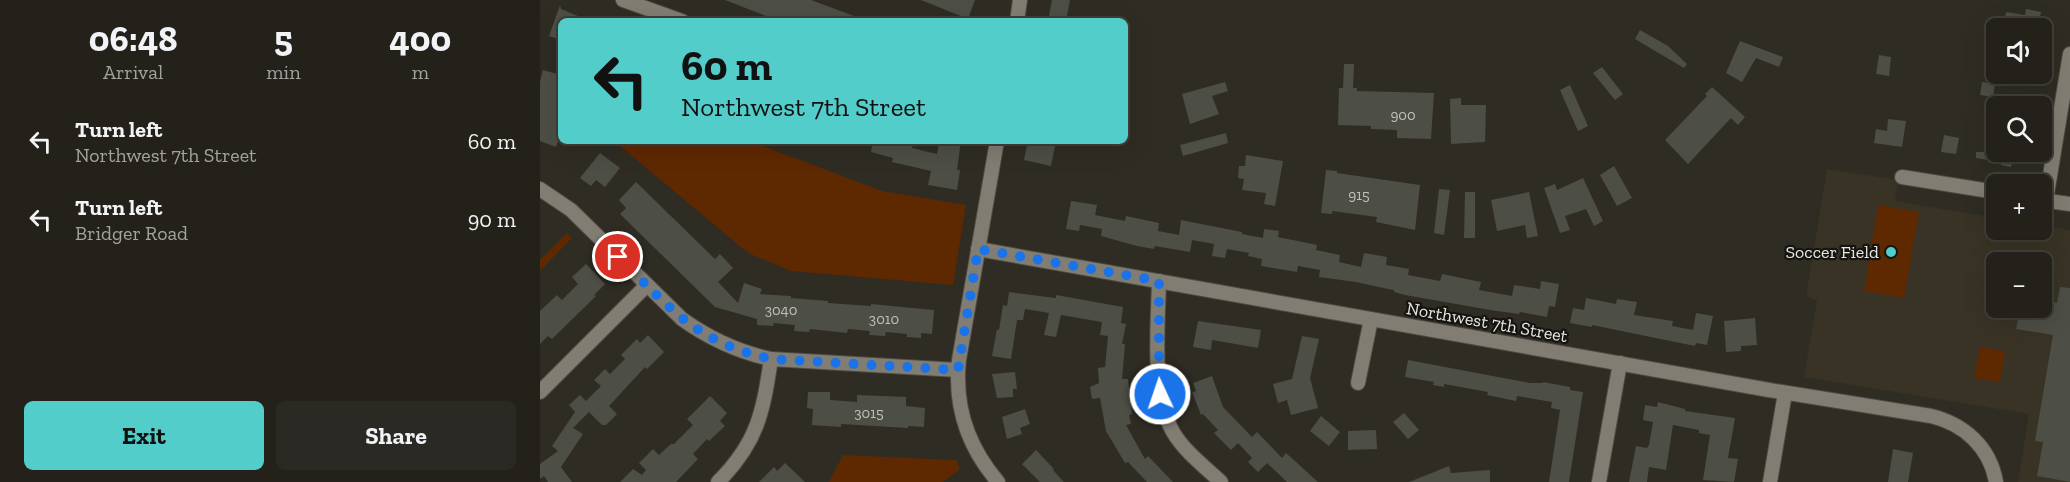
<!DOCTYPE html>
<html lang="en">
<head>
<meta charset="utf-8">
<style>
  :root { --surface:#23211a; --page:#2b2923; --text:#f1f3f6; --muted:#a3a3a2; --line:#403e39; --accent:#53cdca }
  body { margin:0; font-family:"Zilla Slab",serif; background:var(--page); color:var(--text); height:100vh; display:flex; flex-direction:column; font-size:22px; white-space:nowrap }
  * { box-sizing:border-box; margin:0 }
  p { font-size:20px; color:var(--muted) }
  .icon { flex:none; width:33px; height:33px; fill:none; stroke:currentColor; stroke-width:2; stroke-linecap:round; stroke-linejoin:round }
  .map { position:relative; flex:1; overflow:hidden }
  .side { display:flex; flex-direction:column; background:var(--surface); width:540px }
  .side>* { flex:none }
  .hud { position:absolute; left:18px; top:18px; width:570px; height:126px; border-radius:9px; box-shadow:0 6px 24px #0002,0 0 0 2px var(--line); background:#53cdca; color:#111; overflow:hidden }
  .fabs { position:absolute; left:1446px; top:18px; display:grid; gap:12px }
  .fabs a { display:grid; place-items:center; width:66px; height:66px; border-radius:9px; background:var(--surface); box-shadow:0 6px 24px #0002,0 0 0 2px var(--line); font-size:30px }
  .pin { position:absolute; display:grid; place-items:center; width:51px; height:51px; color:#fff; margin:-26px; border:3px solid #fff; border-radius:50%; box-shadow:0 2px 6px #0007 }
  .me { position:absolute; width:66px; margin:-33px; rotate:357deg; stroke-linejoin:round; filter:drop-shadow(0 0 4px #0008) }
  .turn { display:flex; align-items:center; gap:21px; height:126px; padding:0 24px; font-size:27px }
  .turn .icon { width:78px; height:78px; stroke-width:2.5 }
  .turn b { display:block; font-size:42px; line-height:51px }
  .eta { display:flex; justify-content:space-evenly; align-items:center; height:102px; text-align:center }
  .eta b { font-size:36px; font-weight:700; line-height:42px }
  .action { display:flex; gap:12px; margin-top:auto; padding:12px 24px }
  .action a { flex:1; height:69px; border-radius:9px; background:var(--accent); color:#111; font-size:24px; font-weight:700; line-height:69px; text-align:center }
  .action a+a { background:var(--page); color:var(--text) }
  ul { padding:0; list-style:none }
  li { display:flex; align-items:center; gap:18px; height:78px; padding:0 24px }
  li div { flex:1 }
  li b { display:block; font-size:22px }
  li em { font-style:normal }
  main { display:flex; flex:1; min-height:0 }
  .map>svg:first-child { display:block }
</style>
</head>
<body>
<main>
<section class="side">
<div class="eta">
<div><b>06:48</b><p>Arrival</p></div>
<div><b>5</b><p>min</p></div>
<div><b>400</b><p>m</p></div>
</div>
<ul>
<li><svg class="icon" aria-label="left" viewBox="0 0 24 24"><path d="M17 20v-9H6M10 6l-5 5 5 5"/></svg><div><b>Turn left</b><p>Northwest 7th Street</p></div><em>60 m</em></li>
<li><svg class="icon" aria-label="left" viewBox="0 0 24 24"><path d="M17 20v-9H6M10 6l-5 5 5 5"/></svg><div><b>Turn left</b><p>Bridger Road</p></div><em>90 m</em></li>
</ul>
<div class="action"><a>Exit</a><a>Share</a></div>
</section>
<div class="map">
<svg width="1530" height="482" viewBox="0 0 1530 482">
  <rect width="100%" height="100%" fill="#2f2c23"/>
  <path fill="#383324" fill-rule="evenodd" d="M1287,169L1358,180L1355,201L1456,218V230H1502V225L1530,230V482H1478L1489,414L1264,377L1277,300L1266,297ZM1456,262H1502V308H1456Z"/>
  <g fill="#5e2800">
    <path d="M74,141H210L342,191L426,205L413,285L251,271L208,253Z"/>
    <path d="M1338,205L1379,212L1364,298L1324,291Z"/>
    <path d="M27,233L32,238L0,271V260Z"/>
    <path d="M1440,347L1465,351L1460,382L1434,378Z"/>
    <path d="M303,455L416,460L420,469L403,482H289Z"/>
  </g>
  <g fill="#4d4e45">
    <path d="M185,0H271L325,20L239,21Z"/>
    <path d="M381,0H435L428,19Z"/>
    <path d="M512,0H530L526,21H508Z"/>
    <path d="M20,5L21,9L50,21H21V40L9,36Z"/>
    <path d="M1486,9L1501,12L1498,28H1463L1466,12L1485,15Z"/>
    <path d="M1100,30L1128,46L1147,64L1144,68L1095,39Z"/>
    <path d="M1200,41L1243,57L1239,67L1216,58L1202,82L1186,73Z"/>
    <path d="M1339,55L1351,57L1349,76L1336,74Z"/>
    <path d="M804,64H814L813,88H817V91L894,93L891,139L857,138V130L831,129V126L798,125L799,88H803Z"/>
    <path d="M1062,67L1083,94L1075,100L1053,73Z"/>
    <path d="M3,70L21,75V133L16,147L0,141V82Z"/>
    <path d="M685,82L688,91L672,96L679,114L650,124L642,94Z"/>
    <path d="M1442,82L1455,84L1453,97L1440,95Z"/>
    <path d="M1030,85L1048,126L1038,131L1020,90Z"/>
    <path d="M1172,87L1205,117L1198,125L1191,118L1148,164L1125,140L1167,96L1165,94Z"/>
    <path d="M921,98V105H946L945,142L911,144L910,99Z"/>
    <path d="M1348,119L1366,121L1362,147L1334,143L1336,129L1347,131Z"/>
    <path d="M686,133L688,143L643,156L640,145Z"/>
    <path d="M1404,135L1419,138L1416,154L1401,152Z"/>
    <path d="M333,141H374L372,148L397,154L399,141H421L417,170H420L417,190L388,185L391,171L352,162L353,158L331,152Z"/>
    <path d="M491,141H516L511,166L484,160L487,145L490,146Z"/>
    <path d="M1436,152H1481L1479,164L1472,163L1471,167L1461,165V162L1436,158Z"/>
    <path d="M60,153L80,168L65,187L56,180L51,186L40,178Z"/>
    <path d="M706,155L743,161L735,206L724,204L726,193L702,190L704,179L698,178L699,166H705Z"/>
    <path d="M1074,166L1092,198L1077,206L1060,175Z"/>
    <path d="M786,170L797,171V173L880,185L875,230L836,222L837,217L792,211V214L781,213Z"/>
    <path d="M1043,178L1063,221L1054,226L1046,209L1025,216L1030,230L1020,233L1004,188L1015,184L1017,190Z"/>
    <path d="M96,182L175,259L180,254L193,268L178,282L198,303L204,283L222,289L220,294L251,296V298L288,301V303L331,306V304L394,310L392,334L381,333V338L367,337V334L346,332L345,336L329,335L330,331L308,329L307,333L270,329L269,332L254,331L255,325L234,323L233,326L217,325V319L175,307L80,214L86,208L79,200Z"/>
    <path d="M899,189L910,190L904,235L894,233Z"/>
    <path d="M925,192H935V238H924Z"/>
    <path d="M989,192L998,236L987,238L985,225L957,231L951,200Z"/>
    <path d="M531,201L557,205L555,215L585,221L586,216L619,223L618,231L639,235L641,220L702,232V234L723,238L724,229L739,231L738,237L777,245L776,250L800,255L799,262L821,267L824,253L847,257L846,265L869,269L868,275L900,281L902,274L941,282L939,290L972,296L974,285L1000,289L1001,281L1019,284L1015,307L1009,306L1007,317L980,312L979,314L950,310L865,295L854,292V290L848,289L816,282L779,277L780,270L758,266L757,272L721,266L722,259L708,256L709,253L687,249L685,258L672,256L674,244L652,240L650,252L615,246L614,249L597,246L561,236L562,229L540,225L539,231L526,229Z"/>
    <path d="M46,264L65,284L54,295L56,296L12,339L8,336L0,344V311L17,295L22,300L38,284L32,277Z"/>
    <path d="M1520,287L1530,288V482L1497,476L1503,442L1495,441L1513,335L1476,329L1480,308H1502V300L1517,303Z"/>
    <path d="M469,292L516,298V295L583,307L581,323L586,324L582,344H585L582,379H588L592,414L589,415L591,424L586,425L605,459L608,456L633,482H607L588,462L585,463L566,431L560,398L552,399L550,387L559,383L558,368L565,367L568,336L560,335L562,322L521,315L516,337L504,335L509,313L485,309L483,320H477L471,359L452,356L457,329L459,330L463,305L467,306Z"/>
    <path d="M1046,298L1076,304L1077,299L1097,302L1094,315L1133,321L1132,326L1153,330L1156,313L1173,316L1167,345L1156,343L1155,346L1052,325V327L1030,323L1033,308L1044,310Z"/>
    <path d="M1215,318L1217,345L1201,346V351L1186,352L1184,321Z"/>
    <path d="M658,321L721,330L718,348L672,340L671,350L653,347Z"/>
    <path d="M108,335L124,352L107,369L105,367L69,406L77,414L66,425H62L49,412L33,428L43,434L21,467L32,482H8L4,476L0,479V464L18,451L12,446L35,412L29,405L40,395L46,401L61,386L54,380L65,369L70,374L85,359L81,355L97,339L100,343Z"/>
    <path d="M762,336L779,339L770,378L778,408L751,415L747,400L738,403L733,384L752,379Z"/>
    <path d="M868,360L990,383H1003V382L1030,387V390L1043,392L1029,482H1009L1020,410L1011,408L1012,402L977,396L976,401L947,395L948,392L904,384V387L893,385L894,382L865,377Z"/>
    <path d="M475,372L477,389H473V397L457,398L452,374Z"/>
    <path d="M672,376L683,407L712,437L717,432L742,458L746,453L778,482H747L727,463L718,472L708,462L712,458L698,443L691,450L674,433L678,430L663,414L661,415L652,392L656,391L653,383Z"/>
    <path d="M268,392H290V400L317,402V395L366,397V406L385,408L384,427L368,426V428L301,424V427L272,425L273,409L267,408Z"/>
    <path d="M170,396L187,413L180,421L185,426L169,441L167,439L153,454L158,459L136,482H80L93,469L102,475L106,470L99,463L113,449L119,455L131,444H134L153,425L147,419Z"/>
    <path d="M1118,402L1145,409V411L1195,418L1188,458L1198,459L1194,482L1163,480L1170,435L1159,433V430L1133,425L1126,470L1109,467L1107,482H1089L1096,446L1107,448L1109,445L1113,422L1103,420L1105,405L1117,407Z"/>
    <path d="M485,409L490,424L480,428L482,434L467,439L462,417Z"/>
    <path d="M864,413L879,430L868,439L853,422Z"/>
    <path d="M781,416L800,432L789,446L770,431Z"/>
    <path d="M836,430L837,449L808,450V431Z"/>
    <path d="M1353,449L1373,453L1368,482H1348Z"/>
    <path d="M496,450L514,469L513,470L524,482H500L482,464Z"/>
    <path d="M245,463L265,482H219L234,467L237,471Z"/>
    <path d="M909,466L911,473L950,470V482H869Z"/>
  </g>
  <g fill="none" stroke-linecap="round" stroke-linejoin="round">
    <defs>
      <g id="minor">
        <path d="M83,0L142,21"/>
        <path d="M477,21L480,0"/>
        <path d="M457,141L419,360C414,406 428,447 458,482"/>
        <path d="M1362,177L1456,192"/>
        <path d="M0,189L31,210L142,319C170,339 198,352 231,359L418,370"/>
        <path d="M1502,200L1530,204"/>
        <path d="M1506,200L1530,54"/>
        <path d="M438,249L1229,390L1391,416C1424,424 1450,447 1456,482"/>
        <path d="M619,281C618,327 611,392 633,432C644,451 665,467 681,482"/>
        <path d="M818,383L831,319"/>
        <path d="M0,392L107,285"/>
        <path d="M178,482C218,442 223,412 231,359"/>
        <path d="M1059,482L1080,363"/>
        <path d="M1230,482L1245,393"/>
      </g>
    </defs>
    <use href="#minor" stroke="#4d4b43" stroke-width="16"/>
    <use href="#minor" stroke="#817d73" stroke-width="14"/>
  </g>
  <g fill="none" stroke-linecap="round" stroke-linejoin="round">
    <path stroke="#1a73e8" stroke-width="10" stroke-dasharray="0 18" d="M78,257C130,308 157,343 231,359L418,370L438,249L619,281V380L620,394"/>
  </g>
  <circle fill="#53cdca" stroke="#151410" stroke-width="2" cx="1351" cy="252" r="6"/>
  <g text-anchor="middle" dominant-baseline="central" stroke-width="4.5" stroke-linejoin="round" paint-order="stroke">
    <g font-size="15" fill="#c1c0ba">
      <text x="863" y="115">900</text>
      <text x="819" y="195">915</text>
      <text x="241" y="310">3040</text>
      <text x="344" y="319">3010</text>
      <text x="329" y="413">3015</text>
    </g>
    <g font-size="18" fill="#e8e6e1" stroke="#151410" text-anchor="end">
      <text x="1339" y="252">Soccer Field</text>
    </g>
    <g font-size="18" fill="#e8e6e1" stroke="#151410">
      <text transform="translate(947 322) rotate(10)">Northwest 7th Street</text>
    </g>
  </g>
</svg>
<div class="fabs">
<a><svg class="icon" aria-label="sound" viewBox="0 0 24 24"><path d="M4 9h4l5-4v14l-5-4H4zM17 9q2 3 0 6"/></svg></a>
<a><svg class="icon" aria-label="search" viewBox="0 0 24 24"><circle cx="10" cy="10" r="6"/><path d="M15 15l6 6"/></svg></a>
<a>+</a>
<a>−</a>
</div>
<div class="pin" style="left:78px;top:257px;background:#d93025"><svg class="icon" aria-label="arrive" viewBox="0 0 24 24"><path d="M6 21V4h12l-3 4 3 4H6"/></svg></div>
<svg class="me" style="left:620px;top:394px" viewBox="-20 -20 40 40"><circle r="17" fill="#1a73e8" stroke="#fff" stroke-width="3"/><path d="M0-11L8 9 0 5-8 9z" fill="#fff"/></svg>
<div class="hud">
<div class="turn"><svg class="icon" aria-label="left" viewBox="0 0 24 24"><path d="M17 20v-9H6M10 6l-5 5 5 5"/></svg><div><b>60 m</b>Northwest 7th Street</div></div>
</div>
</div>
</main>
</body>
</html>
